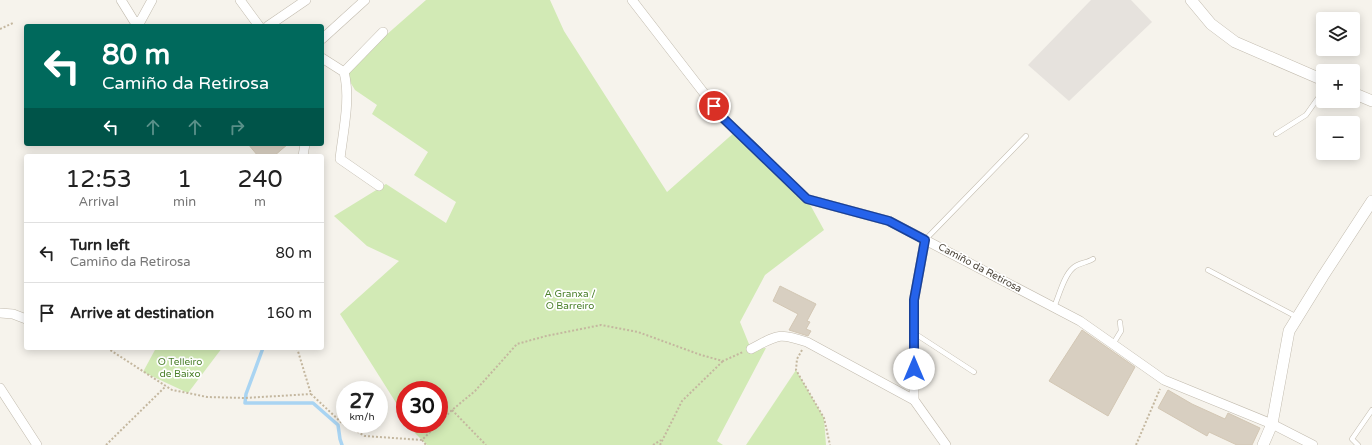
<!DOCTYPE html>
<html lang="en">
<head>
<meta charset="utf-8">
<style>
  :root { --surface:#fff; --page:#f2f2f2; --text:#222; --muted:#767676; --line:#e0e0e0 }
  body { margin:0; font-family:"Varela Round",sans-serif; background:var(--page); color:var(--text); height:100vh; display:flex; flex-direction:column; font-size:15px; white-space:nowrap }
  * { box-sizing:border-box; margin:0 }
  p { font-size:13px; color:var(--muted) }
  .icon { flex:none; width:22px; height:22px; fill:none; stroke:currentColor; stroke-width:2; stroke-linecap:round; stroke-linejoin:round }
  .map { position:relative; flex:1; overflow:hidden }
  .drawer { position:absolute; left:24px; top:154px; width:300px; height:196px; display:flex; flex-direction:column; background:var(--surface); border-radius:4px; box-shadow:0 2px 10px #0003 }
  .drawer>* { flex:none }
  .hud { position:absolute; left:24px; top:24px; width:300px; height:122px; border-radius:4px; box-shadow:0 2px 10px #0003; background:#00695c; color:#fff; overflow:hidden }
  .buttons { position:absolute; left:1316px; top:12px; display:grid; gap:8px }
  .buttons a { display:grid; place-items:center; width:44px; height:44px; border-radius:4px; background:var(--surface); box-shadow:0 2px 10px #0003; font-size:20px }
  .speed { position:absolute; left:336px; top:381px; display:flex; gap:8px; font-size:20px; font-weight:700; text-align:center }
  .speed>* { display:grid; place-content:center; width:52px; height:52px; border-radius:50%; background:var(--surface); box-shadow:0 2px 10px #0003; line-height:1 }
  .speed small { font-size:10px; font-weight:400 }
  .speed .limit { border:6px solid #d22; background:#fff; color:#111 }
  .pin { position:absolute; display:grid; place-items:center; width:34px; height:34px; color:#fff; margin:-17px; border:2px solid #fff; border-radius:50%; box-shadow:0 1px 4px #0007 }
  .me { position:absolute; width:44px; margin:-22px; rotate:0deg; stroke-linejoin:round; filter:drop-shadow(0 0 3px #0008) }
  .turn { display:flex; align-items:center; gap:14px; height:84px; padding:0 12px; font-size:18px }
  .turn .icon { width:52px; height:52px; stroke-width:2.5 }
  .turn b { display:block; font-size:28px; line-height:34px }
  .lanes { display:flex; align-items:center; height:38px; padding:0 12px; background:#0003; justify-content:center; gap:20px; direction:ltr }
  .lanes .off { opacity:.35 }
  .eta { display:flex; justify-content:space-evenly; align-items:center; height:68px; text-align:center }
  .eta b { font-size:24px; font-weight:600; line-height:28px }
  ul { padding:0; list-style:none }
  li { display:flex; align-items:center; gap:12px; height:60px; padding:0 12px; border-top:1px solid var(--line) }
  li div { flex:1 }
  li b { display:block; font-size:15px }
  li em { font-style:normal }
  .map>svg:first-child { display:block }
</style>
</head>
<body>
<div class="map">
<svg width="1372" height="445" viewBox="0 0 1372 445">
  <rect width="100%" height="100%" fill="#f6f3ec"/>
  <path fill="#e6e2dd" d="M1091,0H1131L1152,22L1069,101L1028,65Z"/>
  <g fill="#d2eab5">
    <path d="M426,0H550L564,31L667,192L736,131L807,199L824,230L765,275L740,322L751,349L766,348L717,441L723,445H427L414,432L409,424H439V390H405V417L340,314L399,261L367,246L334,216L386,184L446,223L456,202L414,175L428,152L372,114L377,105L355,90L344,72Z"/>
    <path d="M156,348H222L188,393L143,372Z"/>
    <path d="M796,370L824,418L826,445H746Z"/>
  </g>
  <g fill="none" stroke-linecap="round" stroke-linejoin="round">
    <path stroke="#a9d4f2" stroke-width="3.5" d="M263,348L246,394L245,403H313L338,425L340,439L342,445"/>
  </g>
  <g fill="#d8cfc1" stroke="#d3c7b4">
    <path d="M248,144H288L274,156H258Z"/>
    <path d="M780,286L816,304L807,321L810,322L806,329L811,331L808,336L789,330L798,314L773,301Z"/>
    <path d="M1082,330L1135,367L1108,416L1049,381Z"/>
    <path d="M1168,390L1192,404L1225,419L1228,413L1260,428L1252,445H1237L1209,432L1207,436L1158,408Z"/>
  </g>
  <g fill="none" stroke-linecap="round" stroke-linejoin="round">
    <defs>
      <g id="service">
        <path d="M1276,134L1306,115L1323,91"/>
        <path d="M925,240L1026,136"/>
        <path d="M1208,270L1297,317"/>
        <path d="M1054,307C1059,296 1064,275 1073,268C1078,263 1087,263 1093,259"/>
        <path d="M914,333L974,372"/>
        <path d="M1113,344L1121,331L1120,322"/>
        <path d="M1358,445L1352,439L1372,410"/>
      </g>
      <g id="minor">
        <path d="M121,0L134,21L140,22L152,0"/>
        <path d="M240,0L259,26"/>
        <path d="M632,0L724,119L807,199L889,221L1080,321L1164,380L1272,424L1313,445"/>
        <path d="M268,26L306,0"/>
        <path d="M322,39L365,0"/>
        <path d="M322,58L344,72C351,99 343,131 340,159L379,186"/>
        <path d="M344,72L383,32"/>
        <path d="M303,156L305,144"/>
        <path d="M925,240L914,300V400L946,445"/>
        <path d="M0,313L13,314L26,319"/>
        <path d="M751,349C778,335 778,332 807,342L914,400"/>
        <path d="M0,388L37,445"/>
      </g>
      <g id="tertiary">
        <path d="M1191,0L1211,24L1235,42L1323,80"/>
        <path d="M1353,93L1372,101"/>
        <path d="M1263,445L1272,424L1289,331L1323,276L1372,201"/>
      </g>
    </defs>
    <use href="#service" stroke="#c2bbae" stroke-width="5.5"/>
    <use href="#minor" stroke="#c2bbae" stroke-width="10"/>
    <use href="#tertiary" stroke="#c2bbae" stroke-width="12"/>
    <g stroke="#c4b79f" stroke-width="2" stroke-dasharray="2 2" stroke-linecap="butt">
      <path d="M0,29L13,23"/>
      <path d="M107,348L172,390L188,393L207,397L245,398L311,394"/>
      <path d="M297,348L311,394L343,424L365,436L422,440L438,424"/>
      <path d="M802,350L797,359L796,370L824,418L830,445"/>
      <path d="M452,410L486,445"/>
      <path d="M439,423L452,410L475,391L517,344L546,336L601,325L638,332L701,355L723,361L743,352"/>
      <path d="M422,440L426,445"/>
      <path d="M106,445L166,386"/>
      <path d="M653,445L661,440"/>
      <path d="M660,445L682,401L723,361"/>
      <path d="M1136,445L1160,389"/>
    </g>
    <use href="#service" stroke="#fff" stroke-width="4.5"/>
    <use href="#minor" stroke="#fff" stroke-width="9"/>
    <use href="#tertiary" stroke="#fff" stroke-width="11"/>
  </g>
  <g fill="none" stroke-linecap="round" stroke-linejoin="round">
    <defs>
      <path id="route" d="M714,106L724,119L807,199L889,221L925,240L914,300V369"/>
    </defs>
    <use href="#route" stroke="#184099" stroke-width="10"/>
    <use href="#route" stroke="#2563eb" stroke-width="7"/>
  </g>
  <g text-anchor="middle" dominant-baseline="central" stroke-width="3.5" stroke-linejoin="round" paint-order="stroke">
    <g font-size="10" fill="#4b4439" stroke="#fff">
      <text transform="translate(980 268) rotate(28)">Camiño da Retirosa</text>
    </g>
    <g font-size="10" fill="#4a7f2a" stroke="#fff">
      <text x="570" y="294">A Granxa /<tspan x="570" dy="12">O Barreiro</tspan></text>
      <text x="180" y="362">O Telleiro<tspan x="180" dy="12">de Baixo</tspan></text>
    </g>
  </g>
</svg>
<div class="buttons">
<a><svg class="icon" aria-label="layers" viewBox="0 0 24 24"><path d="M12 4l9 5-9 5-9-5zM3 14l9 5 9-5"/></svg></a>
<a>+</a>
<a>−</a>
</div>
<div class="speed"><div>27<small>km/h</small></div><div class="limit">30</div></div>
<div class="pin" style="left:714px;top:106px;background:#d93025"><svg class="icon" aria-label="arrive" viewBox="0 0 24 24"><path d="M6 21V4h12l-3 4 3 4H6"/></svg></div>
<svg class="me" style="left:914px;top:369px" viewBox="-20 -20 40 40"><circle r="19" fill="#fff"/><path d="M0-13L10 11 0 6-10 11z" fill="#2563eb"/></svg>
<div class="hud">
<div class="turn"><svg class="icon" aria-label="left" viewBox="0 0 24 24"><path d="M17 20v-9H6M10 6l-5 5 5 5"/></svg><div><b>80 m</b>Camiño da Retirosa</div></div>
<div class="lanes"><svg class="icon" aria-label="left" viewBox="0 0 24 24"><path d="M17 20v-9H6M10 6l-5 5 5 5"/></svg><svg class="icon off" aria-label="ahead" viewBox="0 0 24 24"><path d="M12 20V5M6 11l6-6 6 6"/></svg><svg class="icon off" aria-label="ahead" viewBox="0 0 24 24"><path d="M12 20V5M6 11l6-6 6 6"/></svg><svg class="icon off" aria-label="right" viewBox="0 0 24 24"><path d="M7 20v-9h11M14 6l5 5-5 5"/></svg></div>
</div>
<section class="drawer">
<div class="eta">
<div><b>12:53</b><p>Arrival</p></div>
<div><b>1</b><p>min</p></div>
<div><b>240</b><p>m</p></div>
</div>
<ul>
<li><svg class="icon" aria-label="left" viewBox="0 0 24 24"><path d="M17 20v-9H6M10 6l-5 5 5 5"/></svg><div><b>Turn left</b><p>Camiño da Retirosa</p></div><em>80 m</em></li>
<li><svg class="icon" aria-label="arrive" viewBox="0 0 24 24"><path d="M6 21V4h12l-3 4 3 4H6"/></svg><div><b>Arrive at destination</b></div><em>160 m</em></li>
</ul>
</section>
</div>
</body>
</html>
